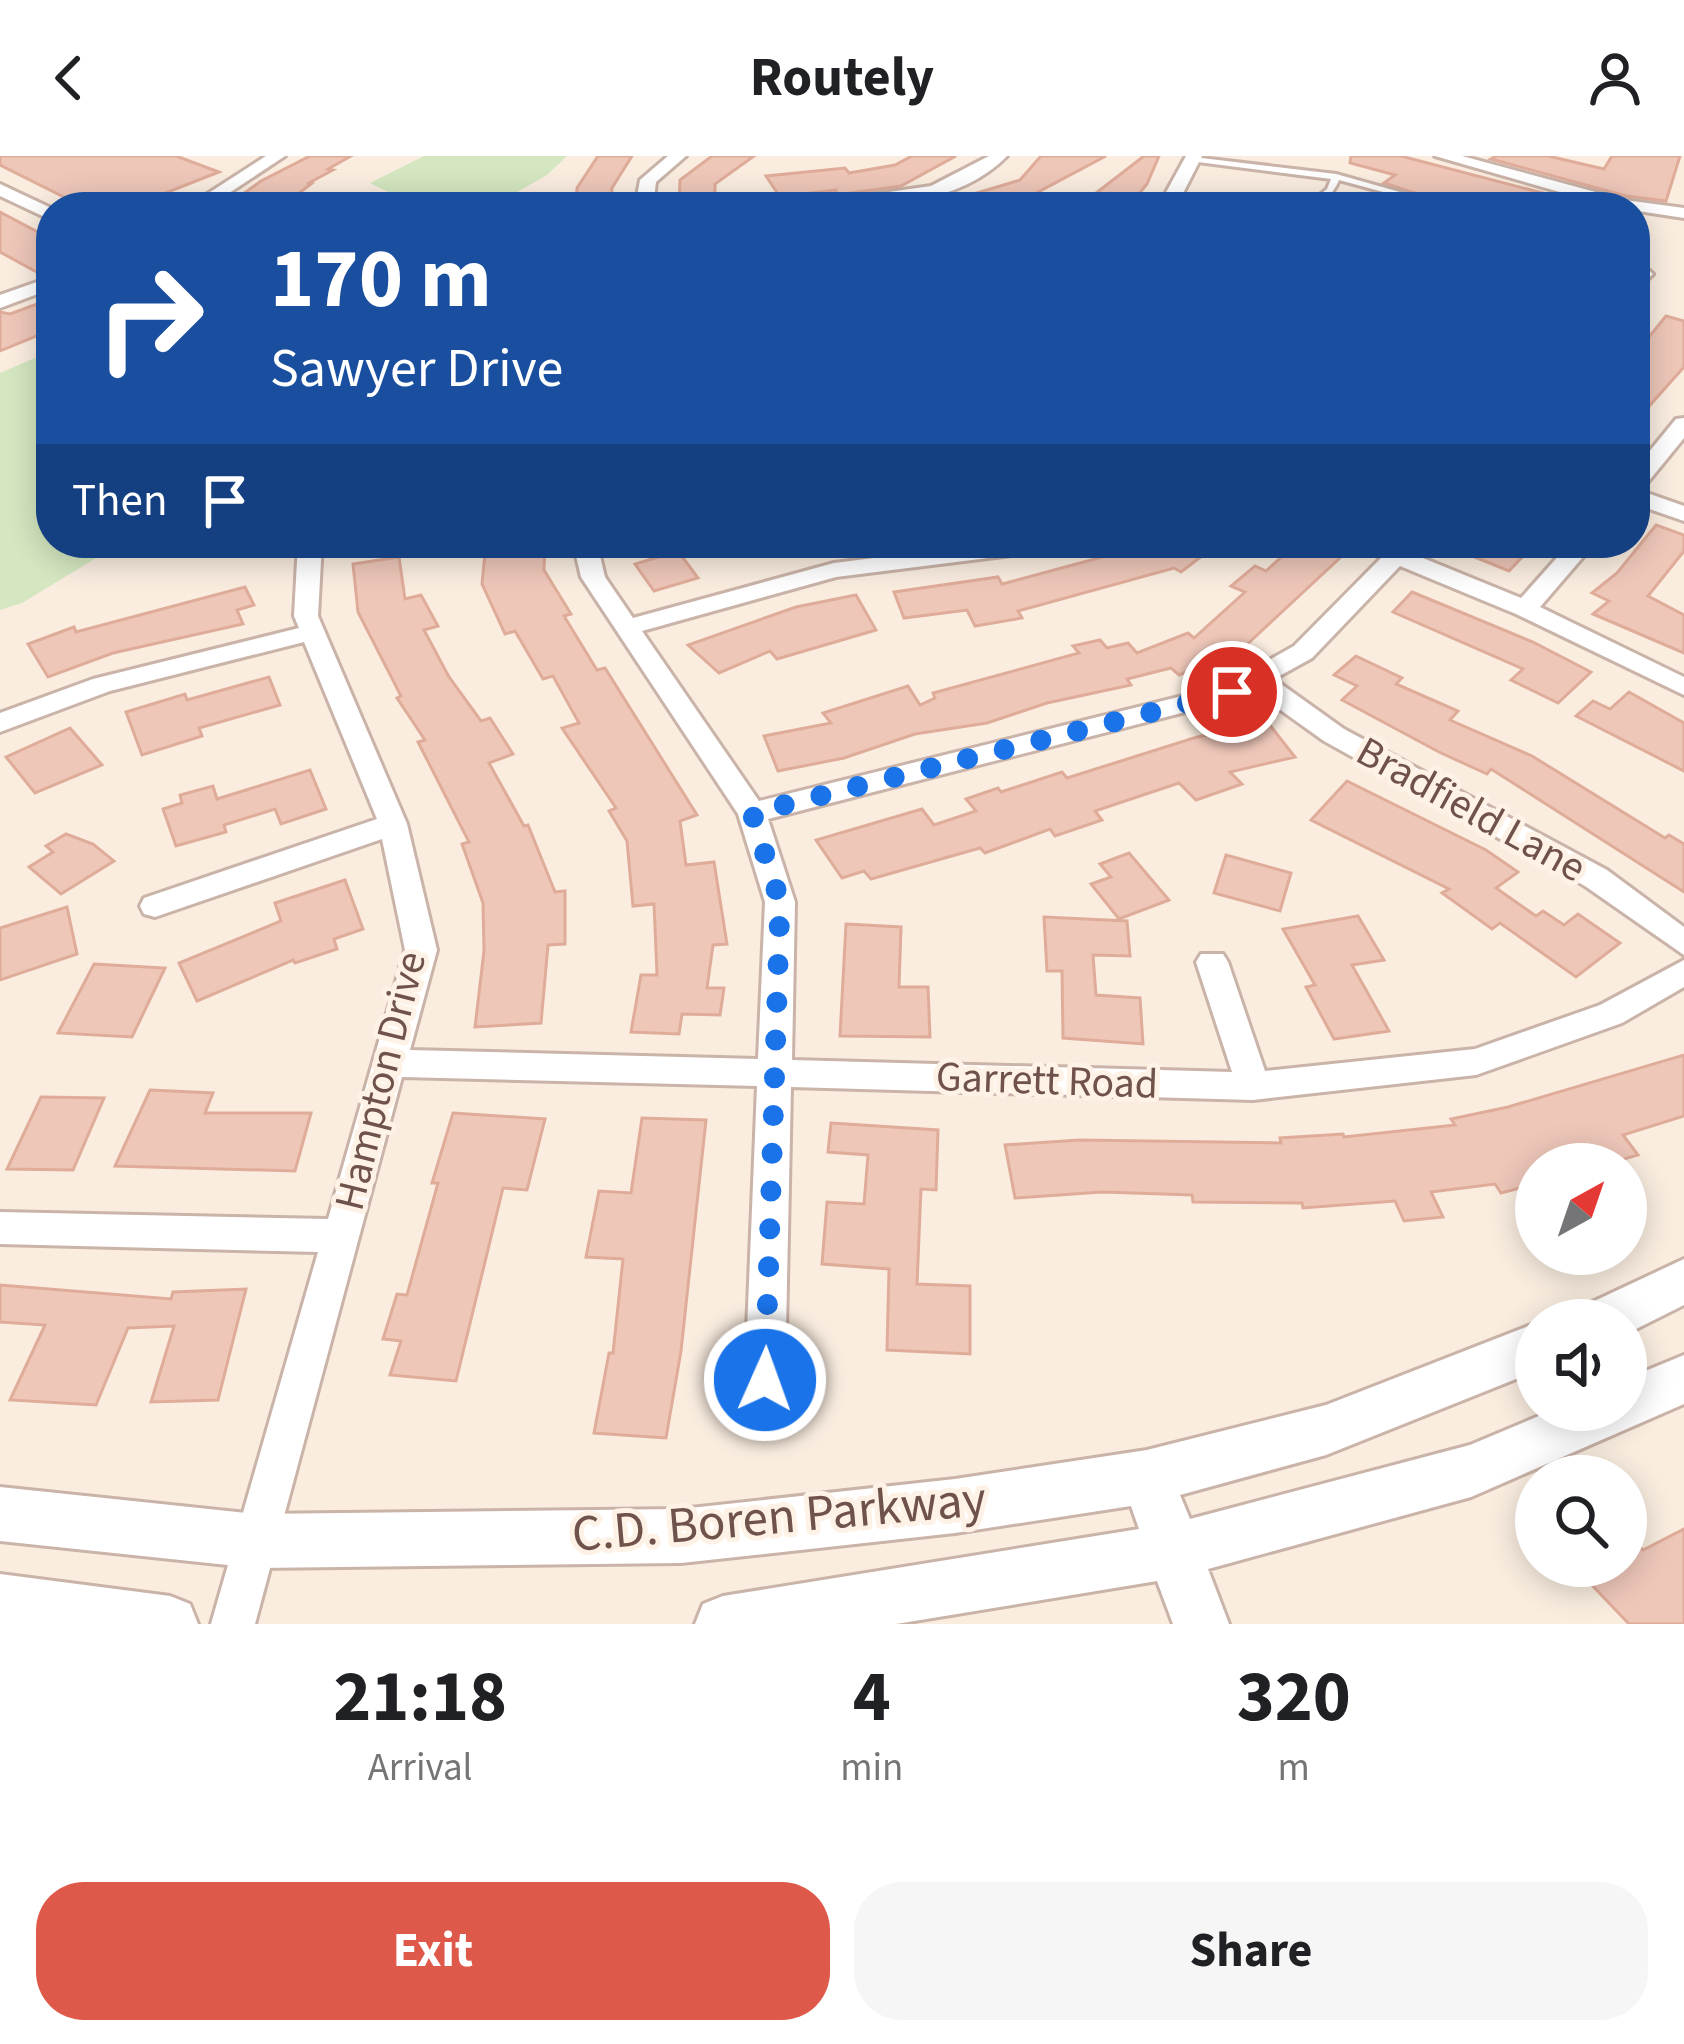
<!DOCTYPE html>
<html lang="en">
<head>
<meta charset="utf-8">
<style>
  :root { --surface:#fff; --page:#f6f6f6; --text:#202124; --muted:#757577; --accent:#df594a }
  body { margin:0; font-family:"Source Sans 3",sans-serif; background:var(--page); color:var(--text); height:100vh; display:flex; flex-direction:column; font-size:45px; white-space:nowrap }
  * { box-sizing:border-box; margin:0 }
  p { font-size:39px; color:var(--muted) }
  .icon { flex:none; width:66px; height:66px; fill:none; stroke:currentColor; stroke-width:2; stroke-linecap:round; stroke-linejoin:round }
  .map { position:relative; height:1468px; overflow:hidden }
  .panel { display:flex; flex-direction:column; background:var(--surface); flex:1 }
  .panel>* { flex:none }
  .guide { position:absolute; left:36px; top:36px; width:1614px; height:366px; border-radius:48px; box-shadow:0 6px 30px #0003; background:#1a4fa0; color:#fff; overflow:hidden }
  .needle { width:78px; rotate:40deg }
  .controls { position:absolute; left:1515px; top:987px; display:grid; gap:24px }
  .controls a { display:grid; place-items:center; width:132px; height:132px; border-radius:50%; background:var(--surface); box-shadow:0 6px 30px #0003; font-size:60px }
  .pin { position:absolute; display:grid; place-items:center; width:102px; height:102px; color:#fff; margin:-51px; border:6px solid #fff; border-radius:50%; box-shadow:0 3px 12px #0007 }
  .me { position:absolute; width:132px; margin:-66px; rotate:2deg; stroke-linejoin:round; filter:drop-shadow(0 0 9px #0008) }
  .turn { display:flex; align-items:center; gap:42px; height:252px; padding:0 36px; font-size:54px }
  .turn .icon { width:156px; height:156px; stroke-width:2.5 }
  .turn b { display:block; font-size:84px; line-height:102px }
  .then { display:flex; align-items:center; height:114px; padding:0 36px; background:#0003; gap:24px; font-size:45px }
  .eta { display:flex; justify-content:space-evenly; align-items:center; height:204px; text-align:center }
  .eta b { font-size:72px; font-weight:700; line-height:84px }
  .cta { display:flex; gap:24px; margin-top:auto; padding:24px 36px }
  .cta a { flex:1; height:138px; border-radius:48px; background:var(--accent); color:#fff; font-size:48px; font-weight:700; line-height:138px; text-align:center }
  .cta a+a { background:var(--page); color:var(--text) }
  header { display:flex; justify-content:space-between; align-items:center; height:156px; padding:0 36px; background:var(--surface); font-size:54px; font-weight:700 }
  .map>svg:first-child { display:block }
</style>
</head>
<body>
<header><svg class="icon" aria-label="back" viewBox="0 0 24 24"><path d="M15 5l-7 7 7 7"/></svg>Routely<svg class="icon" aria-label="person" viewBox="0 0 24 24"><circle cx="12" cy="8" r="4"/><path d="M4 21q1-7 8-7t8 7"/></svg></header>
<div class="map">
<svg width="1684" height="1468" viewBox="0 0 1684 1468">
  <rect width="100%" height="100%" fill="#faede0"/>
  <g fill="#d4e7c0">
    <path d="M424,0H567L547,19L517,36L513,51C462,51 416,53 370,27Z"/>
    <path d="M51,195V387H121L22,447L0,454V217Z"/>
  </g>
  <g fill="#eec7b9" stroke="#e0ac9a" stroke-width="3">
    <path d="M0,0H176L219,16L130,51H84L0,9Z"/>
    <path d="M310,0H351L328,13L333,14L307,28H311L281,51H225L261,25Z"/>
    <path d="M598,0H632L612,32L611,51H576L577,32Z"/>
    <path d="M712,0H754L715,28V49L679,51L680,24Z"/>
    <path d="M912,0H956L901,30L836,39V34L780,41L766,20L845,12L849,17L895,9Z"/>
    <path d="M1041,0H1106L1010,51H948L947,46L1020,24Z"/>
    <path d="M1144,0H1159L1147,28L1129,50L1078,51Z"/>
    <path d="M1351,0H1401L1596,51H1457L1384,27L1395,19L1350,7Z"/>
    <path d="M1496,0H1548L1604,13L1612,0H1680L1666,45L1626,40L1491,3Z"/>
    <path d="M0,56L51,83V117L42,119L0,96Z"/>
    <path d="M51,143V174L0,195V156L10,158Z"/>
    <path d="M1666,160L1684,165V211L1635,266V198Z"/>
    <path d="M1656,369L1684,379V395L1648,440L1684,459V497L1593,458L1609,445L1592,437L1617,417Z"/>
    <path d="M486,387H545L544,414L571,458L564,460L597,514L605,512L697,659L680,665L686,709L714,706L727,788L713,789L707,832H724L720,859L682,858L679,878L631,876L641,819H657L654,748L633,750L627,685L609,655L616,652L562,572L579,567L553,520L543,523L515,475L505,478L482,428Z"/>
    <path d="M1154,387H1219L1181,416L1174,412L1018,455L1022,462L975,470L967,454L904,462L894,436L998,421L1002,428Z"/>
    <path d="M1297,387L1341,401L1242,493L1179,519L1171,512L1127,523L1131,529L1047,547L987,567L915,578L844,602L778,615L764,580L831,567L823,557L908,530L920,549L935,542L933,537L1079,497L1073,490L1100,484L1107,492L1128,487L1137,497L1188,477L1194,482L1245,436L1231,430L1255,410L1266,415Z"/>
    <path d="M1440,387H1499L1526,397L1509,415Z"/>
    <path d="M678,395L698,422L654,435L635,408Z"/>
    <path d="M399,401L405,443L421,439L438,470L424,474L449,521L481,565L490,562L513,598L489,607L524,670L528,669L555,736L565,735V788L548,789L541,867L475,871L484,795L483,747L462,688L469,686L418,586L425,584L397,542L401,540L358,456L353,408Z"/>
    <path d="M245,431L254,449L237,454L243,468L113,497L48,521L28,488L74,471L76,476Z"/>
    <path d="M1412,436L1533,486L1591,516L1558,547L1511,524L1523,513L1393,456Z"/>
    <path d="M856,439L876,474L777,503L770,495L719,517L688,489L796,451Z"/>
    <path d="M1356,500L1402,522L1396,528L1458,555L1450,564L1532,600L1665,682L1669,679L1684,688V736L1491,613L1487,618L1439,596L1342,544L1357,530L1334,519Z"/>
    <path d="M269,521L280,549L199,572L202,580L142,599L126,556L185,538L187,544Z"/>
    <path d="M1629,536L1684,567V615L1576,560L1593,545L1610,553Z"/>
    <path d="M1269,568L1295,601L1230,616L1242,628L1196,644L1179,627L1095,655L1102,664L1055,680L1050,673L985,697L980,692L871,723L864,715L842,722L816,684L922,653L934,669L976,655L966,643L998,632L1001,636L1062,616L1067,622L1197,581Z"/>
    <path d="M70,572L102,609L35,637L6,601Z"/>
    <path d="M310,614L326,653L281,668L275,653L224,669L226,676L176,690L163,653L182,647L180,639L213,630L217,643Z"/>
    <path d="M1347,625L1486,694L1518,716L1496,732L1536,760L1543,755L1564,769L1578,758L1620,787L1576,821L1500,767L1492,773L1442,737L1449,733L1311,664Z"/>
    <path d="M66,678L93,688L114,705L61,738L29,711L53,696L46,690Z"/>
    <path d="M1129,697L1169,744L1119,763L1091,728L1111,721L1100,708Z"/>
    <path d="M1226,699L1291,717L1280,755L1214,737Z"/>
    <path d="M345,724L363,773L334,783L337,793L295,807L293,804L197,845L179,807L281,765L275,747Z"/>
    <path d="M67,751L77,798L0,824V772Z"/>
    <path d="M1358,760L1384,804L1352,809L1389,875L1334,883L1306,831L1315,829L1283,773Z"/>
    <path d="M1044,761L1127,765L1130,800L1093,799L1096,839L1140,842L1143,888L1063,882L1062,815H1047Z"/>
    <path d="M846,768L901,771L899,831H928L930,881L840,880Z"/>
    <path d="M94,808L165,812L132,881L58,877Z"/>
    <path d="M1684,899V960L1623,979L1638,999L1607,1008H1572L1567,1002L1536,1008V1028L1501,1037L1495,1028L1431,1036L1443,1061L1404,1065L1395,1045L1303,1052L1302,1047L1193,1046L1192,1039L1102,1036L1015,1042L1005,989L1079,984L1281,987L1280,982L1343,978L1344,981L1455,969L1451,963L1508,951Z"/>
    <path d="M150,934L213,937L205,957H311L295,1015L115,1010Z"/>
    <path d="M41,941L104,942L73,1014L7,1013Z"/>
    <path d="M453,957L545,963L527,1034L503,1032L456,1225L390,1219L401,1185L383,1183L397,1138L407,1139L438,1027H432Z"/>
    <path d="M642,962L706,964L681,1195L666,1282L594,1277L609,1197H613L623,1103L586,1101L599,1035L631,1037Z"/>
    <path d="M831,967L938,974L936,1034L921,1033L917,1128L970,1130V1198L887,1194L889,1113L822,1108L827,1046L864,1048L868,999L828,996Z"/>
    <path d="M0,1129L171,1143L173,1136L246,1133L218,1244L151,1246L174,1170L128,1172L96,1249L10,1244L45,1169L0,1166Z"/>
    <path d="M1684,1373V1468H1629L1591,1428L1611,1410H1626V1396L1636,1387L1643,1394Z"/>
  </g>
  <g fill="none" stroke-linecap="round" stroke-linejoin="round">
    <defs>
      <g id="service">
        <path d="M1193,1L1336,18L1453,51H1439L1339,24C1333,39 1320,51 1305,51L1327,33L1331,23L1190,5L1189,3Z"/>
        <path d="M1635,102L1653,118L1635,135V126L1643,118L1635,110Z"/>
      </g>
      <g id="minor">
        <path d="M266,0H285L208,51H187Z"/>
        <path d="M668,0H686L656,26L653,51H635L640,24Z"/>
        <path d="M989,0H1007C957,51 877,51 810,51L819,46L931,30Z"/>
        <path d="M1186,0H1202L1176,51H1158Z"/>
        <path d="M1435,0H1462L1625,44L1684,52V62L1612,51Z"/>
        <path d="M0,28L51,52V64L0,40Z"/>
        <path d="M51,121V133L0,152V139Z"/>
        <path d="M1684,262V282L1643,332L1636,333L1684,350V365L1635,348V313L1676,263Z"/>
        <path d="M298,387H322L318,460L407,668L437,794L410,894L758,903L765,746L738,658L581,421L573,387H597L605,421L633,462L834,407L994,387H1063L1051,394L836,421L642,475L759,645L1223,530L1294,490L1381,402L1354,387H1386L1521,442L1570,387H1595L1540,451L1684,521V539L1516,458L1400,410L1312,502L1274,523L1344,573L1607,714L1684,771V799L1585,730L1324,585L1254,535L1232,544L768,663L795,746L792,904L1232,916L1196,806L1201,798H1223L1228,806L1265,915L1475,893L1600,849L1684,804V831L1622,867L1476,919L1253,944L791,931L785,1224L779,1237L765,1243L751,1237L745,1224L757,930L402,921L255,1468H211L318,1096L0,1088V1056L328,1063L405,794L382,683L155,761L144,758L140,750L144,742L377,663L304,486L110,535L0,576V557L93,523L299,472L294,460Z"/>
      </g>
      <g id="tertiary">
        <path d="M1684,1103V1149L1626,1178V1164H1580L1588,1148Z"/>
        <path d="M1536,1167V1215L1326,1299L1180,1339L1190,1363L1470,1289L1553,1254H1626V1223L1684,1199V1248L1471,1341L1208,1413L1229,1468H1173L1157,1425L896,1468H695L703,1448L723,1440L1139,1373L1131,1350L955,1377L681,1407L257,1412L0,1385V1331L257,1358L681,1353L955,1323L1147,1294L1326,1249Z"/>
        <path d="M0,1418L170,1440L190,1448L198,1468H0Z"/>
      </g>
    </defs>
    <use href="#service" stroke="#cab3a8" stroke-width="6"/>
    <use href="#minor" stroke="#cab3a8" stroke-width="6"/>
    <use href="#tertiary" stroke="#cab3a8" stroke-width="6"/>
    <use href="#service" fill="#fff" fill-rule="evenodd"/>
    <use href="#minor" fill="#fff" fill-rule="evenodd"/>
    <use href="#tertiary" fill="#fff" fill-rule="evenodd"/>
  </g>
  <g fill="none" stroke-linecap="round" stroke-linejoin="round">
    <path stroke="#1a73e8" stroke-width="21" stroke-dasharray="0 37.8" d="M765,1224L780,746L752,657L1232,536"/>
  </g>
  <g text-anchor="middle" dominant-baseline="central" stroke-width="10" stroke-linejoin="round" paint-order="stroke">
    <g font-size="42" fill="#6f5249" stroke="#fef1e5">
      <text transform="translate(1471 654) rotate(29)">Bradfield Lane</text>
      <text transform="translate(381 925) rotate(-76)">Hampton Drive</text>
      <text transform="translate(1047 925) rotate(2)">Garrett Road</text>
    </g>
    <g font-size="51" fill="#6f5249" stroke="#fef1e5">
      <text transform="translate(779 1361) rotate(-5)">C.D. Boren Parkway</text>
    </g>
  </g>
</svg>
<div class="controls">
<a><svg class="needle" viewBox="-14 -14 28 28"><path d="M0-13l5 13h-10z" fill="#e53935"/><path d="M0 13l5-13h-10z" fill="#757577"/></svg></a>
<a><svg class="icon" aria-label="sound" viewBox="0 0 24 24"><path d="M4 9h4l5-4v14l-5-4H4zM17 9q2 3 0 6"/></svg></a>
<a><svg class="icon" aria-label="search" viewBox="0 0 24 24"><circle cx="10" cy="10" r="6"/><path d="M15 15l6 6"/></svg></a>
</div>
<div class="pin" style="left:1232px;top:536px;background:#d93025"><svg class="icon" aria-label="arrive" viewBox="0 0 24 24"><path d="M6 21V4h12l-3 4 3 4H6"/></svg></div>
<svg class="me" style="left:765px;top:1224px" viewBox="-20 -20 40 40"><circle r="17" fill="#1a73e8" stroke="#fff" stroke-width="3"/><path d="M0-11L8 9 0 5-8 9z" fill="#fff"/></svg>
<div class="guide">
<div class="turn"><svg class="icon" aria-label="right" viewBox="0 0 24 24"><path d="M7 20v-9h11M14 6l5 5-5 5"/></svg><div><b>170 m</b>Sawyer Drive</div></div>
<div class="then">Then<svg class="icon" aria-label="arrive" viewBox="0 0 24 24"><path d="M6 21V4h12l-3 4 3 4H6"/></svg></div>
</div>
</div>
<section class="panel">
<div class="eta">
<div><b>21:18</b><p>Arrival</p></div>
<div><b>4</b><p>min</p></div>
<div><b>320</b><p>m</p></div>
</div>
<div class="cta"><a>Exit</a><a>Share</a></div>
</section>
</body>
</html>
